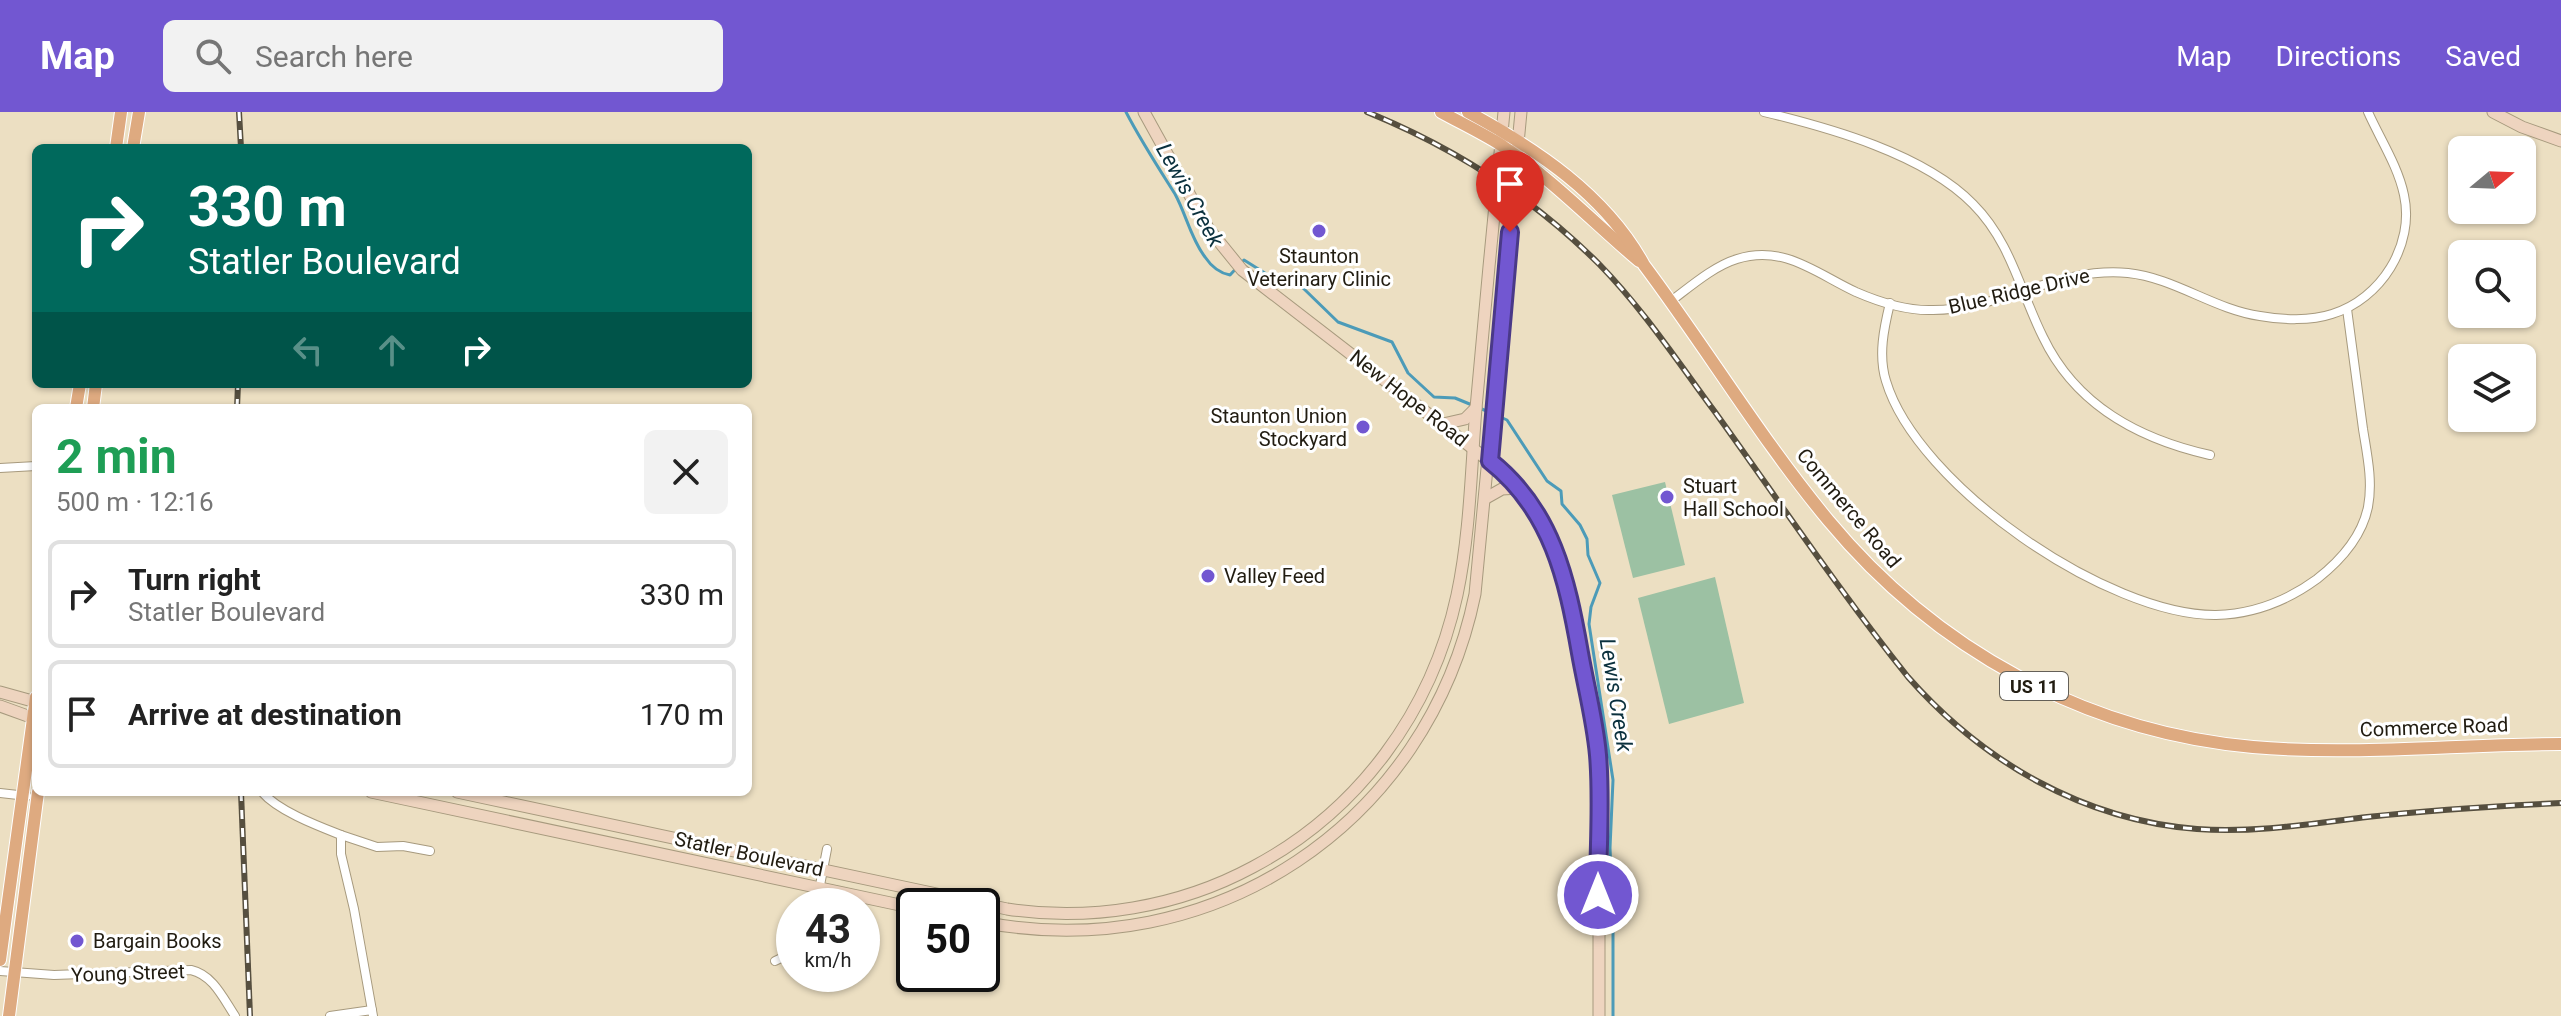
<!DOCTYPE html>
<html lang="en">
<head>
<meta charset="utf-8">
<style>
  :root { --surface:#fff; --page:#f2f2f2; --text:#222; --muted:#767676; --line:#e0e0e0; --accent:#7257d1 }
  body { margin:0; font-family:Roboto,sans-serif; background:var(--page); color:var(--text); height:100vh; display:flex; flex-direction:column; font-size:30px; white-space:nowrap }
  * { box-sizing:border-box; margin:0 }
  p { font-size:26px; color:var(--muted) }
  .icon { flex:none; width:44px; height:44px; fill:none; stroke:currentColor; stroke-width:2; stroke-linecap:round; stroke-linejoin:round }
  .map { position:relative; flex:1; overflow:hidden }
  .side { position:absolute; left:32px; top:292px; width:720px; height:392px; display:flex; flex-direction:column; background:var(--surface); border-radius:12px; box-shadow:0 2px 6px #0004 }
  .side>* { flex:none }
  .hud { position:absolute; left:32px; top:32px; width:720px; height:244px; border-radius:12px; box-shadow:0 2px 6px #0004; background:#00695c; color:#fff; overflow:hidden }
  .needle { width:52px; rotate:71deg }
  .buttons { position:absolute; left:2448px; top:24px; display:grid; gap:16px }
  .buttons a { display:grid; place-items:center; width:88px; height:88px; border-radius:12px; background:var(--surface); box-shadow:0 2px 6px #0004; font-size:40px }
  .speed { position:absolute; left:776px; top:776px; display:flex; gap:16px; font-size:40px; font-weight:700; text-align:center }
  .speed>* { display:grid; place-content:center; width:104px; height:104px; border-radius:50%; background:var(--surface); box-shadow:0 2px 6px #0004; line-height:1 }
  .speed small { font-size:20px; font-weight:400 }
  .speed .limit { border:4px solid #111; border-radius:12px; background:#fff; color:#111 }
  .pin { position:absolute; display:grid; place-items:center; width:68px; height:68px; color:#fff; margin:-82px -34px; border-radius:50% 50% 50% 0; rotate:-45deg; box-shadow:0 0 8px #0007 }
  .pin .icon { rotate:45deg }
  .me { position:absolute; width:88px; margin:-44px; rotate:0deg; stroke-linejoin:round; filter:drop-shadow(0 0 6px #0008) }
  .turn { display:flex; align-items:center; gap:28px; height:168px; padding:0 24px; font-size:36px }
  .turn .icon { width:104px; height:104px; stroke-width:2.5 }
  .turn b { display:block; font-size:56px; line-height:68px }
  .lanes { display:flex; align-items:center; height:76px; padding:0 24px; background:#0003; justify-content:center; gap:40px; direction:ltr }
  .lanes .off { opacity:.35 }
  .round { display:grid; place-items:center; flex:none; width:84px; height:84px; border-radius:12px; background:var(--page) }
  .overview { display:flex; align-items:center; justify-content:space-between; height:136px; padding:0 24px }
  h1 { font-size:48px; font-weight:700; line-height:60px; color:#1e9e55 }
  ul { padding:0; list-style:none }
  li { display:flex; align-items:center; gap:24px; height:108px; margin:0 16px 12px; padding:0 8px; border:4px solid var(--line); border-radius:12px }
  li div { flex:1 }
  li b { display:block; font-size:30px }
  li em { font-style:normal }
  header { display:flex; align-items:center; gap:48px; box-sizing:border-box; height:112px; padding:0 40px; background:var(--accent); color:#fff }
  header strong { font-size:38px }
  nav { display:flex; gap:44px; margin-inline-start:auto; font-size:28px }
  .search { width:560px; height:72px; background:var(--page); display:flex; align-items:center; gap:20px; box-sizing:border-box; padding:0 28px; border-radius:12px; color:var(--muted); font-size:30px }
  .map>svg:first-child { display:block }
</style>
</head>
<body>
<header>
<strong>Map</strong>
<div class="search"><svg class="icon" aria-label="search" viewBox="0 0 24 24"><circle cx="10" cy="10" r="6"/><path d="M15 15l6 6"/></svg>Search here</div>
<nav><a>Map</a><a>Directions</a><a>Saved</a></nav>
</header>
<div class="map">
<svg width="2561" height="904" viewBox="0 0 2561 904">
  <rect width="100%" height="100%" fill="#ecdfc2"/>
  <g fill="#9cc1a3">
    <path d="M1665,370L1685,453L1633,466L1612,383Z"/>
    <path d="M1715,465L1744,591L1669,612L1638,486Z"/>
  </g>
  <g fill="none" stroke-linecap="round" stroke-linejoin="round">
    <g stroke="#4c9bb8" stroke-width="3">
      <path d="M1126,0C1141,29 1158,55 1175,82C1186,102 1191,127 1205,145C1211,154 1219,161 1230,163L1244,148L1268,163H1282L1303,176L1338,210L1392,230L1408,261L1434,285L1455,286L1489,300"/>
      <path d="M1496,303L1507,308L1547,369L1561,379L1562,392L1580,413L1587,427L1588,443L1600,471L1591,495L1589,512L1613,668L1610,736L1613,805V904"/>
    </g>
    <defs>
      <g id="street">
        <path d="M1764,0C1830,16 1924,42 1973,92C2011,130 2020,179 2043,225C2076,294 2139,327 2210,343"/>
        <path d="M1671,189C1691,174 1714,154 1737,147C1784,132 1817,162 1856,180C1879,190 1908,199 1933,198C2000,198 2059,154 2128,161C2175,166 2213,197 2260,204C2282,208 2311,209 2332,202C2381,187 2415,133 2404,83C2398,54 2380,27 2368,0"/>
        <path d="M1890,191C1884,216 1878,243 1886,269C1917,373 2108,504 2216,503C2253,502 2287,489 2317,467C2340,449 2362,424 2368,395C2373,369 2367,342 2363,317C2358,277 2352,237 2347,197"/>
        <path d="M0,356L36,354"/>
        <path d="M262,680C278,699 318,714 341,723V742L354,797L373,904"/>
        <path d="M0,681L27,684"/>
        <path d="M341,723L377,735L403,734L430,739"/>
        <path d="M816,794L827,737"/>
        <path d="M775,849L794,840"/>
        <path d="M0,859L54,863L191,858C213,863 223,886 235,904"/>
        <path d="M330,904L372,898"/>
      </g>
      <g id="secondary">
        <path d="M1144,0L1208,116L1242,158L1502,359L1534,395L1558,444L1572,495L1587,576L1599,665V904"/>
        <path d="M2493,0L2522,15L2561,29"/>
        <path d="M1443,312L1465,307L1476,296"/>
        <path d="M1486,386L1502,377L1519,376"/>
        <path d="M0,580L36,590"/>
        <path d="M0,594L36,607"/>
        <path d="M371,680L914,796"/>
        <path d="M457,680L1007,797C1090,810 1179,795 1253,755C1359,699 1432,599 1457,483C1470,422 1471,358 1476,296C1485,197 1494,99 1504,0"/>
        <path d="M982,810C1212,855 1428,712 1475,482L1521,0"/>
      </g>
      <g id="primary">
        <path d="M1441,0C1461,11 1482,21 1501,33C1551,66 1593,110 1639,149"/>
        <path d="M1468,0C1536,37 1606,83 1644,153C1707,237 1761,327 1828,408C1935,537 2085,620 2253,635C2355,644 2459,632 2561,632"/>
        <path d="M116,36L121,0"/>
        <path d="M133,36L139,0"/>
        <path d="M76,296L80,272"/>
        <path d="M93,296L96,272"/>
        <path d="M0,848L36,585"/>
        <path d="M9,904L38,680"/>
      </g>
    </defs>
    <use href="#street" stroke="#a79a7e" stroke-width="10"/>
    <use href="#secondary" stroke="#a79a7e" stroke-width="13"/>
    <use href="#primary" stroke="#fff" stroke-width="14"/>
    <use href="#street" stroke="#fff" stroke-width="8"/>
    <use href="#secondary" stroke="#eed4bf" stroke-width="11"/>
    <use href="#primary" stroke="#deaa80" stroke-width="12"/>
    <defs>
      <g id="rail">
        <path d="M239,0L241,36"/>
        <path d="M1367,0C1453,35 1533,86 1599,152C1643,197 1678,250 1715,300C1779,389 1840,480 1908,565C1983,650 2083,708 2197,717C2254,721 2310,712 2367,705C2431,698 2496,694 2561,691"/>
        <path d="M237,296L238,272"/>
        <path d="M241,680L250,904"/>
      </g>
    </defs>
    <use href="#rail" stroke="#564f3f" stroke-width="6"/>
    <use href="#rail" stroke="#fff" stroke-width="3" stroke-dasharray="9" stroke-linecap="butt"/>
  </g>
  <g fill="none" stroke-linecap="round" stroke-linejoin="round">
    <defs>
      <path id="route" d="M1510,120L1490,349C1552,398 1567,467 1580,541C1586,575 1595,609 1598,643C1602,689 1598,737 1598,783"/>
    </defs>
    <use href="#route" stroke="#4a3988" stroke-width="20"/>
    <use href="#route" stroke="#7257d1" stroke-width="14"/>
  </g>
  <g fill="#7257d1" stroke="#fff" stroke-width="3">
    <circle cx="1319" cy="119" r="8"/>
    <circle cx="1363" cy="315" r="8"/>
    <circle cx="1667" cy="385" r="8"/>
    <circle cx="1208" cy="464" r="8"/>
    <circle cx="77" cy="829" r="8"/>
  </g>
  <g text-anchor="middle" dominant-baseline="central" stroke-width="6" stroke-linejoin="round" paint-order="stroke">
    <rect fill="#fff" stroke="#646058" stroke-width="2" x="2000" y="560" width="68" height="28" rx="6"/>
    <g font-size="18" font-weight="bold" fill="#211c11">
      <text x="2034" y="574">US 11</text>
    </g>
    <g font-size="20" fill="#211c11" stroke="#fff" text-anchor="start">
      <text x="1319" y="144" text-anchor="middle">Staunton<tspan x="1319" dy="23">Veterinary Clinic</tspan></text>
      <text x="1347" y="304" text-anchor="end">Staunton Union<tspan x="1347" dy="23">Stockyard</tspan></text>
      <text x="1683" y="374">Stuart<tspan x="1683" dy="23">Hall School</tspan></text>
      <text x="1224" y="464">Valley Feed</text>
      <text x="93" y="829">Bargain Books</text>
    </g>
    <g font-size="20" fill="#211c11" stroke="#fff">
      <text transform="translate(2019 179) rotate(-13)">Blue Ridge Drive</text>
      <text transform="translate(1409 286) rotate(38)">New Hope Road</text>
      <text transform="translate(1849 396) rotate(50)">Commerce Road</text>
      <text transform="translate(2434 615) rotate(-2)">Commerce Road</text>
      <text transform="translate(749 742) rotate(12)">Statler Boulevard</text>
      <text transform="translate(128 861) rotate(-2)">Young Street</text>
    </g>
    <g font-size="22" font-style="italic" fill="#0a303d" stroke="#fff">
      <text transform="translate(1190 83) rotate(61)">Lewis Creek</text>
      <text transform="translate(1616 583) rotate(81)">Lewis Creek</text>
    </g>
  </g>
</svg>
<div class="buttons">
<a><svg class="needle" viewBox="-14 -14 28 28"><path d="M0-13l5 13h-10z" fill="#e53935"/><path d="M0 13l5-13h-10z" fill="#767676"/></svg></a>
<a><svg class="icon" aria-label="search" viewBox="0 0 24 24"><circle cx="10" cy="10" r="6"/><path d="M15 15l6 6"/></svg></a>
<a><svg class="icon" aria-label="layers" viewBox="0 0 24 24"><path d="M12 4l9 5-9 5-9-5zM3 14l9 5 9-5"/></svg></a>
</div>
<div class="speed"><div>43<small>km/h</small></div><div class="limit">50</div></div>
<div class="pin" style="left:1510px;top:120px;background:#d93025"><svg class="icon" aria-label="arrive" viewBox="0 0 24 24"><path d="M6 21V4h12l-3 4 3 4H6"/></svg></div>
<svg class="me" style="left:1598px;top:783px" viewBox="-20 -20 40 40"><circle r="17" fill="#7257d1" stroke="#fff" stroke-width="3"/><path d="M0-11L8 9 0 5-8 9z" fill="#fff"/></svg>
<div class="hud">
<div class="turn"><svg class="icon" aria-label="right" viewBox="0 0 24 24"><path d="M7 20v-9h11M14 6l5 5-5 5"/></svg><div><b>330 m</b>Statler Boulevard</div></div>
<div class="lanes"><svg class="icon off" aria-label="left" viewBox="0 0 24 24"><path d="M17 20v-9H6M10 6l-5 5 5 5"/></svg><svg class="icon off" aria-label="ahead" viewBox="0 0 24 24"><path d="M12 20V5M6 11l6-6 6 6"/></svg><svg class="icon" aria-label="right" viewBox="0 0 24 24"><path d="M7 20v-9h11M14 6l5 5-5 5"/></svg></div>
</div>
<section class="side">
<div class="overview"><div><h1>2 min</h1><p>500 m · 12:16</p></div><a class="round"><svg class="icon" aria-label="close" viewBox="0 0 24 24"><path d="M6 6l12 12M18 6L6 18"/></svg></a></div>
<ul>
<li><svg class="icon" aria-label="right" viewBox="0 0 24 24"><path d="M7 20v-9h11M14 6l5 5-5 5"/></svg><div><b>Turn right</b><p>Statler Boulevard</p></div><em>330 m</em></li>
<li><svg class="icon" aria-label="arrive" viewBox="0 0 24 24"><path d="M6 21V4h12l-3 4 3 4H6"/></svg><div><b>Arrive at destination</b></div><em>170 m</em></li>
</ul>
</section>
</div>
</body>
</html>
